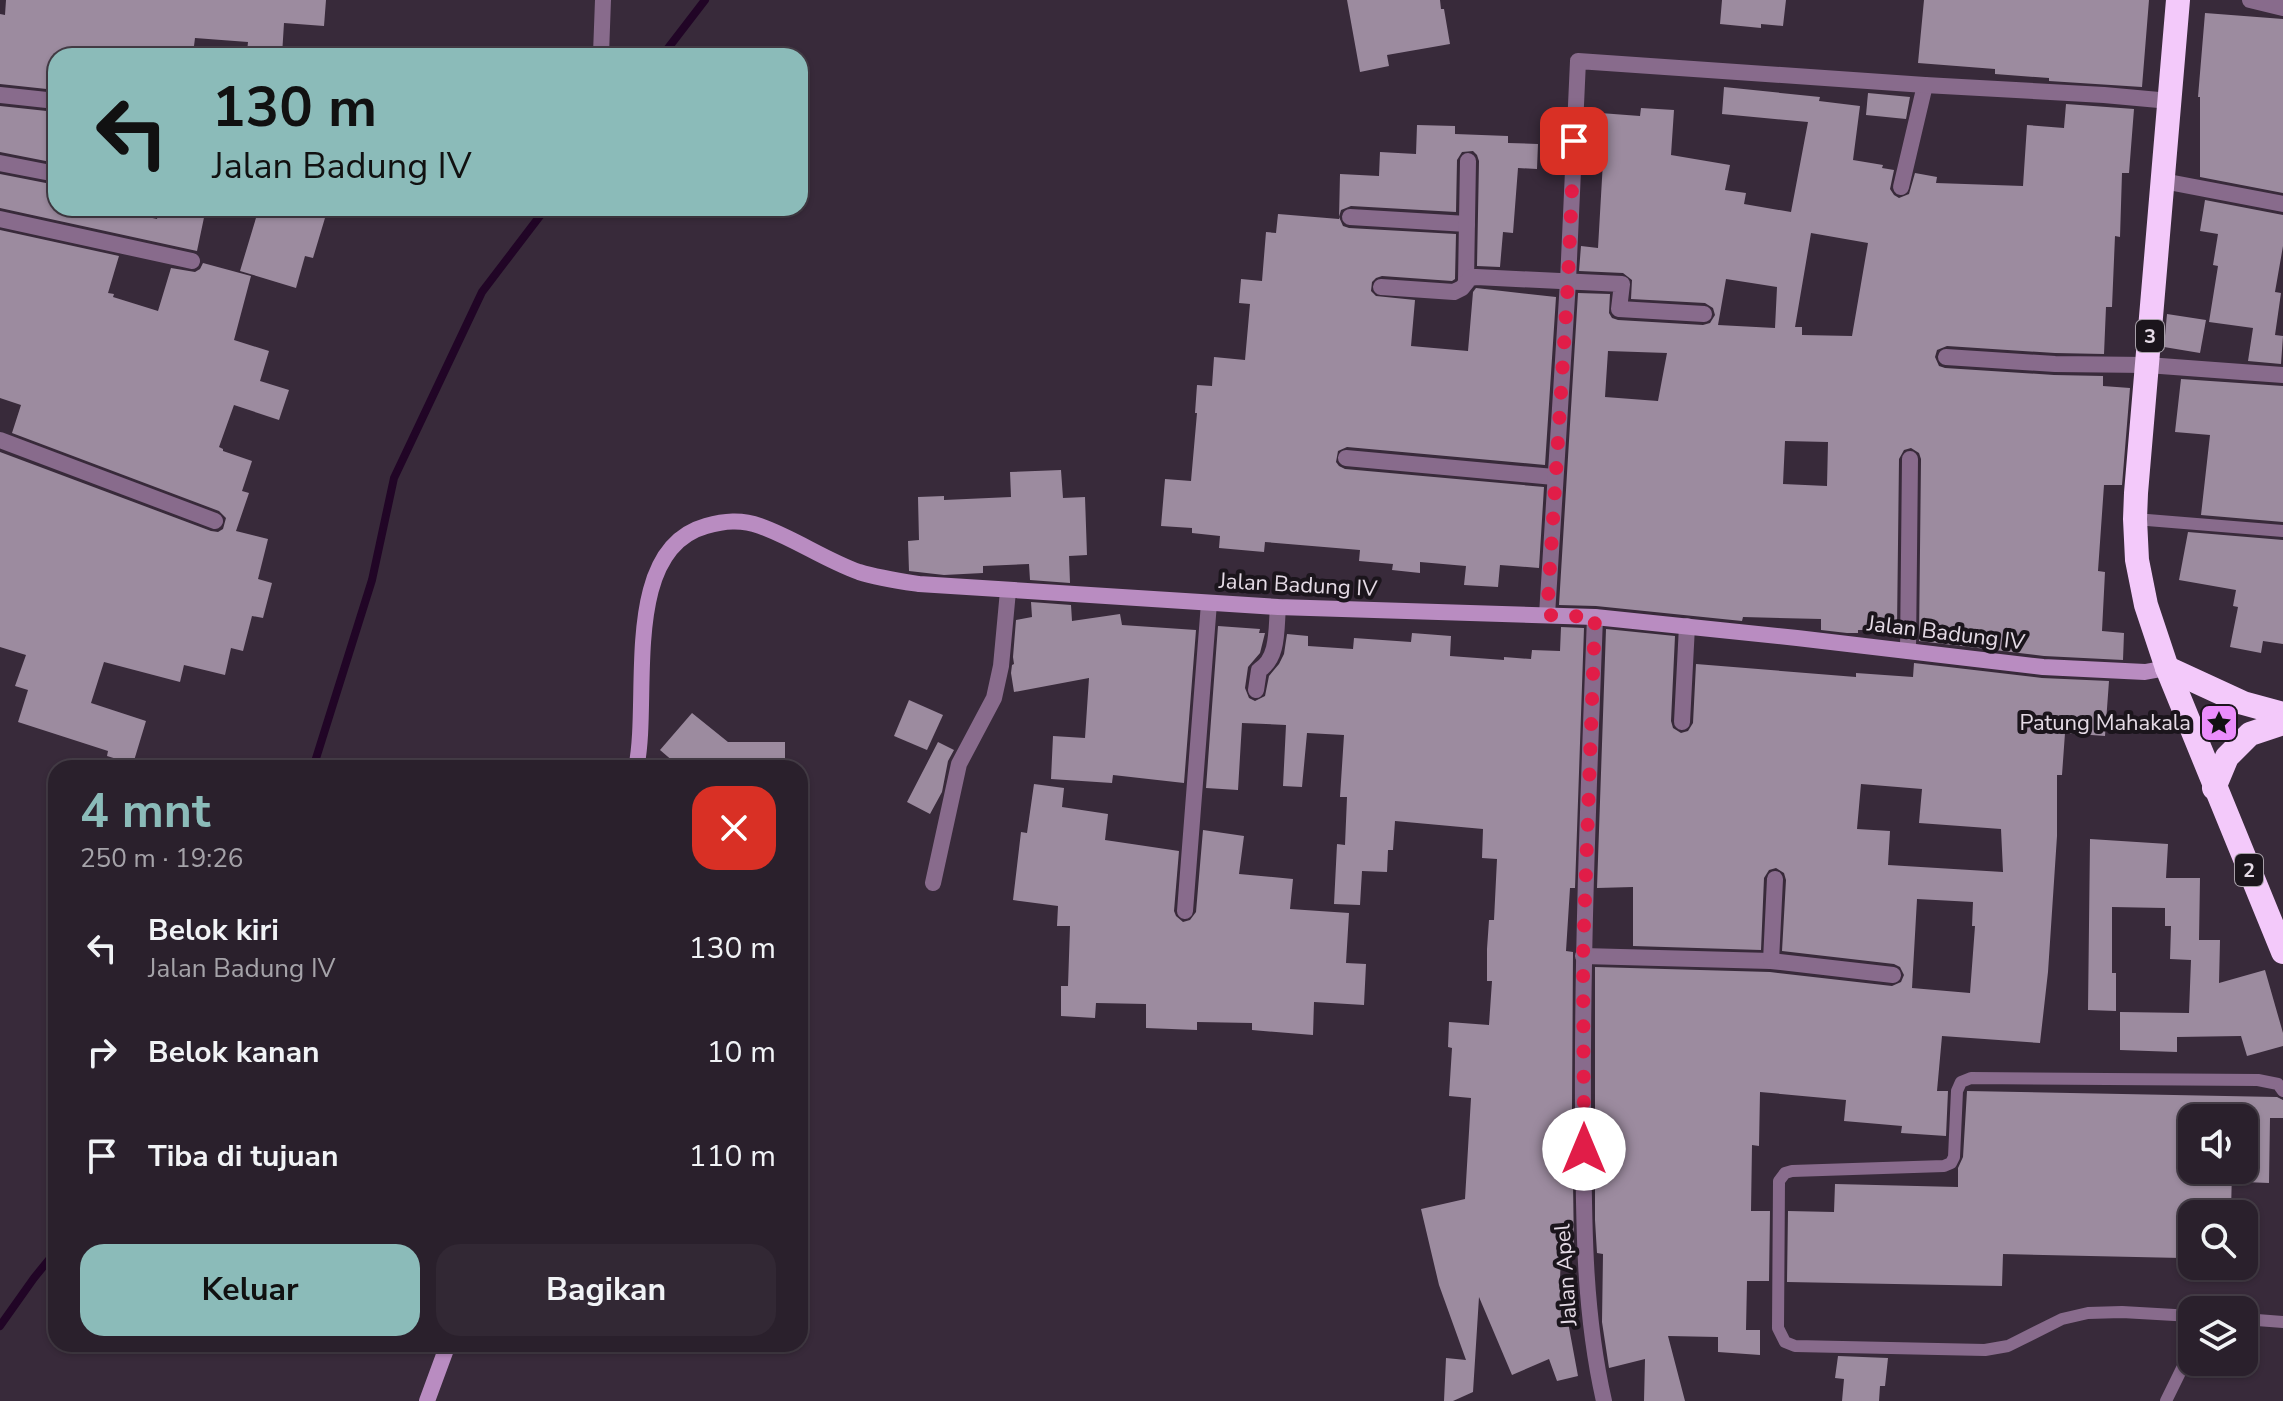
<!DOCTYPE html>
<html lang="id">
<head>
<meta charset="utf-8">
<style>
  :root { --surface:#2a202c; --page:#322834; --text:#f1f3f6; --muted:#a5a3a9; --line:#463e48; --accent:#8bbbb9 }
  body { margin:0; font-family:"Nunito Sans",sans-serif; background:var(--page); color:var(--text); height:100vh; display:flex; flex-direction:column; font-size:30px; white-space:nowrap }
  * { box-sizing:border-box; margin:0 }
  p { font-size:26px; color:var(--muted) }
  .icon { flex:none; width:44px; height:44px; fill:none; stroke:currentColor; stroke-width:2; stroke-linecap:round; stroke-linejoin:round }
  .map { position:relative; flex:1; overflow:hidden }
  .side { position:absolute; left:48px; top:760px; width:760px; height:592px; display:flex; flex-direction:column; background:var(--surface); border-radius:24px; box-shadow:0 2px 6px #0004,0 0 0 2px var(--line) }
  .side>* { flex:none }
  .hud { position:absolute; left:48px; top:48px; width:760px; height:168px; border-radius:24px; box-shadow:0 2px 6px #0004,0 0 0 2px var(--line); background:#8bbbb9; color:#111; overflow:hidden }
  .controls { position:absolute; left:2178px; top:1104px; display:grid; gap:16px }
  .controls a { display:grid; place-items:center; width:80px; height:80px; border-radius:16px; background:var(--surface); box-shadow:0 2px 6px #0004,0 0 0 2px var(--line); font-size:40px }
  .pin { position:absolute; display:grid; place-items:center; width:68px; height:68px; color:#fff; margin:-34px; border-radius:16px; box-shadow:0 4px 12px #0006 }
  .me { position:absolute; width:88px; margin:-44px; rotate:0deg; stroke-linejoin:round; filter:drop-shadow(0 0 6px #0008) }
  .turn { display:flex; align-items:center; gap:28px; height:168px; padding:0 32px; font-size:36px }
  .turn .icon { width:104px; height:104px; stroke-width:2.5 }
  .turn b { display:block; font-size:56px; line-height:68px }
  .round { display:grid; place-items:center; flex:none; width:84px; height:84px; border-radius:24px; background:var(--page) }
  .overview { display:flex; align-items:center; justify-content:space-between; height:136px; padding:0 32px }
  h1 { font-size:48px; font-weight:700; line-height:60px; color:var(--accent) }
  .primary-button { display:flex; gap:16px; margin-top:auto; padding:16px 32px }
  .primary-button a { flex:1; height:92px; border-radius:24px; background:var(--accent); color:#111; font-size:32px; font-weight:700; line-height:92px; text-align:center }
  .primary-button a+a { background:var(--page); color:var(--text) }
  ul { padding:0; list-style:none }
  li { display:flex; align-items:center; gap:24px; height:104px; padding:0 32px }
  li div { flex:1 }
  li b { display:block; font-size:30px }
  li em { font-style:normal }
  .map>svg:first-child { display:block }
</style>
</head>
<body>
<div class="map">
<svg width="2283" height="1401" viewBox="0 0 2283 1401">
  <rect width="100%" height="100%" fill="#382a3a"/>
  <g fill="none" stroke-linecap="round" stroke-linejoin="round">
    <g stroke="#210526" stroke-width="8">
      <path d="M662,56L705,0"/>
      <path d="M313,768L372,580L394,478L482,292L546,208"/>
      <path d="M0,1326L34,1278L56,1251"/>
    </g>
  </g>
  <g fill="#9c8b9f" fill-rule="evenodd">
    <path d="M6,0H326L324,26L284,23L282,55L247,52L248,42L195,38L193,54L144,50L143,56H56V90L0,84V14L5,15Z"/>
    <path d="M1347,0H1440L1441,9H1444L1450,44L1387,55L1389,66L1360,72Z"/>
    <path d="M1722,0H1786L1783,26L1761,24V28L1720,24Z"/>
    <path d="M1924,0H2149L2142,87L2049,81V78L1995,74V69L1918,63Z"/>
    <path d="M2205,13L2283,19V193L2200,177V97H2198Z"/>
    <path d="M1724,87L1820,97L1819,101L1860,106L1853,160L1883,165L1882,168L1894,170L1890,189L1894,195L1899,198L1909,194L1915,173L1937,177L1936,183L2023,186L2027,125L2064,128L2066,104L2134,109L2129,173H2122L2120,237L2115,236L2112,307H2106L2104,354L2055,353L1947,346L1937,350L1935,357L1939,366L1945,368L2054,375L2103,376V386L2130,388L2122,485H2104L2098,571L2105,572L2102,631L2124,633L2123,660L2044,656L1919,641L1921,459L1919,453L1911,448L1904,450L1899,459L1897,630H1858V633H1847L1821,630V619L1743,617L1742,621L1596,606L1559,605L1578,293L1610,294L1609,313L1612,318L1618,320L1703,325L1710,323L1715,315L1713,308L1705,303L1631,299L1632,280L1623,273L1579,271L1581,246L1598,248L1604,144H1598L1600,113L1640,116L1641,108L1674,110L1671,155L1730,165L1725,190L1746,193L1744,204L1791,212L1808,122L1722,114ZM1811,233L1868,243L1852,336L1802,335V327H1795ZM1726,279L1777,287L1775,328L1718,325ZM1608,351L1667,353L1658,401L1605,397ZM1785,441L1828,442L1827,486L1783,484Z"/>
    <path d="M1868,93L1910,97L1906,119L1866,115Z"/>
    <path d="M0,106L56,112V163L0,152Z"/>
    <path d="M1417,125L1455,126V134L1508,136V143L1538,144L1537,169L1518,168L1513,233L1503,232L1500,267L1477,266L1479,161L1477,155L1473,151L1462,152L1457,160L1456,212L1351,206L1341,210L1339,217L1343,226L1349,228L1456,234L1455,279L1452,281L1382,276L1376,278L1372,282L1371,291L1376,296L1415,300L1411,346L1468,351L1473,292L1476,288L1556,297L1545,465L1347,447L1338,451L1336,462L1339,466L1345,469L1544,487L1539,568L1500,565L1498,587L1464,585L1466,566L1420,562V573L1392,570L1393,564L1359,561L1360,550L1265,542L1264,552L1219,548L1220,536L1192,533V528L1161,526L1165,479L1191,481L1197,413H1195L1197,385L1212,386L1214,357L1245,360L1250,304L1239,303L1241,279L1262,281L1266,232L1276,233L1278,214L1339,219L1340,174L1379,176L1380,152L1416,154Z"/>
    <path d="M0,174L56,185V208H90L116,214V210L157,219L159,208H206L197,251L0,208Z"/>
    <path d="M2205,200L2283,215V246L2275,292L2281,293L2275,335L2283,336L2281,364L2248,361L2253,328L2209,322L2218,266L2213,265L2218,234L2200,231Z"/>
    <path d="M259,208H328L313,258L305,256L296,288L240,271Z"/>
    <path d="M0,230L119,256L108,293L114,294L113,297L158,311L171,268L195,272L200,269L203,263L251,276L234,340L269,351L260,381L289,390L279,420L234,405L219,447L223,449V451L252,461L242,491L249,493L236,531L268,539L258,579L272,583L263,618L252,616L243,651L231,648L225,675L184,665L180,682L104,662L91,703L146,721L133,764L107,756L108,751L18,722L28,690L15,686L26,655L0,647V452L211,531L218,532L223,529L226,518L219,511L12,433L21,405L0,398Z"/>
    <path d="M2167,314L2206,320L2200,353L2164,347Z"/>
    <path d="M2181,379L2283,386V522L2201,515L2210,435L2175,432Z"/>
    <path d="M1061,470L1063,498L1085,497L1087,555L1069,556L1070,583L1030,580L1029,564L983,566V573L944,575L909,571L908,541L919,540L918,497L944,496V500L1011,497L1010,472Z"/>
    <path d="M2188,532L2283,540V644L2263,641L2261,653L2230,647L2238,607L2233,606L2236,590L2179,580Z"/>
    <path d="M1031,602L1071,605L1072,621L1120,614L1122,625L1196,630L1184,783L1113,775L1112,783L1051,779L1053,736L1085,738L1089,678L1014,692L1011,673L1012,665L1014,664L1013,657L1016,620L1032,617Z"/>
    <path d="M1218,626L1260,629L1259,633H1265L1260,653L1248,667L1245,688L1249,698L1255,701L1265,696L1269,676L1279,664L1284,654L1287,634L1308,636V646L1353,649L1354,638L1411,642L1412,633L1451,636L1450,656L1504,660V657L1531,659L1532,650L1560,651L1561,627L1584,628L1575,888H1570L1566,951L1573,952L1572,1110L1574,1253H1561L1560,1279L1578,1376L1557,1381L1549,1359L1512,1375L1479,1297L1473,1392L1453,1401H1444L1446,1358L1466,1360L1439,1285L1421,1209L1465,1199L1471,1098L1449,1096L1452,1048L1448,1047L1449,1022L1489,1025L1492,981H1487V949L1489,920H1494L1497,859L1482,858L1483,829L1395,821L1393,850H1388L1387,872L1362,871L1360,905L1334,904L1337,844L1345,845L1347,797H1340L1344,735L1307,733L1302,787L1283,786L1286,725L1242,723L1238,790L1206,788Z"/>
    <path d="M1606,629L1675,636L1671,721L1673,728L1681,733L1688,731L1693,723L1696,664L1856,677V673L1913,677L1914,663L2042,678L2109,681L2105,736L2065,733L2062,775H2057V836L2048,972L2040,1043L1942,1036L1937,1091H1948L1946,1136L1901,1133L1902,1126L1844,1121L1846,1100L1760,1092L1759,1146L1752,1145L1751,1211H1770L1769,1281H1747L1746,1330H1760V1355L1718,1352V1337L1668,1336L1685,1401H1644L1645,1359L1609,1368L1602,1322L1603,1254L1597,1253L1595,1220V967L1770,972L1892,986L1901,982L1904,975L1900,967L1894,964L1782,951L1786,880L1784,873L1776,868L1769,870L1764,878L1761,950L1633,946V887L1597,888ZM1861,784L1922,789L1919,823L2001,829L2003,872L1888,865L1890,831L1857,829ZM1917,899L1973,902L1972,926H1975L1970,993L1912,988Z"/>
    <path d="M909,700L943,715L927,750L894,736Z"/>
    <path d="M692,713L728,742H785V768H681L660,750Z"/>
    <path d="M938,742L954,750L948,761L942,792L930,814L907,802Z"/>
    <path d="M1034,784L1064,788L1062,807L1108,814L1105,840L1179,851L1174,911L1176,916L1183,922L1190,920L1196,912L1203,830L1244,836L1239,874L1293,879L1290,909L1349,913L1346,963L1366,964L1364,1005L1314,1002L1313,1035L1252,1030V1023L1197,1022V1030L1146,1028V1004L1096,1003L1095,1018L1061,1016V986H1068L1070,926H1057L1058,906L1013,900L1021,832L1027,833Z"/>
    <path d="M2090,839L2168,844L2166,878H2200L2199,940H2220L2219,983L2265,970L2283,1033V1046L2247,1056L2241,1036L2177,1037V1052L2120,1050V1012L2189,1013L2191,960L2170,959L2171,926H2165V908L2112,907V973H2116V1011L2088,1010Z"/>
    <path d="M1967,1091L2277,1097L2283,1100V1118H2270L2269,1183L2244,1182V1118H2192V1170H2232L2231,1212L2192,1214V1238H2183L2182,1258L2003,1254L2002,1286L1787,1282L1788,1211L1834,1212L1835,1184L1958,1187V1168L1963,1157Z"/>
    <path d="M1838,1356L1888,1358L1885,1386H1880L1879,1401H1842L1844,1379L1835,1378Z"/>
  </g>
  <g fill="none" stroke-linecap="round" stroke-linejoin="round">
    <g stroke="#886b8c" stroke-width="12">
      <path d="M2135,519L2283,531"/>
      <path d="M2192,1316L2122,1312L2088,1313L2062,1319L2008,1346L1985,1350L1795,1346L1785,1342L1778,1328L1779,1181L1785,1173L1792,1171L1944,1166L1951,1163L1954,1157L1957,1091L1961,1082L1971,1078L2258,1080L2278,1084L2283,1091"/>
      <path d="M2244,1319L2283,1322"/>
      <path d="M2166,1401L2192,1348"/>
    </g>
    <g stroke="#886b8c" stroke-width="16">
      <path d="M2250,0L2283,8"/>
      <path d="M601,54L603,0"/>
      <path d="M0,95L56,101"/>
      <path d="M0,163L56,174"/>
      <path d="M2163,181L2283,204"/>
      <path d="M1901,187L1925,85"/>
      <path d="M1350,217L1467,224"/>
      <path d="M0,219L192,261"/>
      <path d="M1466,281L1468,161"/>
      <path d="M1381,287L1454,292L1462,288L1470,278L1476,277L1622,284L1619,309L1704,314"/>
      <path d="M1946,357L2055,364L2147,365L2283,375"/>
      <path d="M0,440L215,521"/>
      <path d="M1346,458L1554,477"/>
      <path d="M1547,615L1568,281L1578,61L1925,85L2104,95L2170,101"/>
      <path d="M1595,617C1589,781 1582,946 1583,1110C1584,1208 1582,1305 1604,1401"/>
      <path d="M1908,651L1910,459"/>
      <path d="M1256,690L1259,670C1279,658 1276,628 1278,607"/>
      <path d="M1682,722L1687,626"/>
      <path d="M933,883L959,764L994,698L1001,666L1008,591"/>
      <path d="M1185,911L1209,603"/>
      <path d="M1583,956L1771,961L1893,975"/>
      <path d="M1771,961L1775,879"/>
    </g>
    <g stroke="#b98cc1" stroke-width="16">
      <path d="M636,768C651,700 619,550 706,526C724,521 741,519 760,526C794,538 825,560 859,572C878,578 899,581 919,584L1278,607L1595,617L1797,638L2043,667L2145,672L2167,668"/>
      <path d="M427,1401L448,1344"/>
    </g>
    <g stroke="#f3c9fa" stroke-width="24">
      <path d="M2178,0L2136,493L2135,519L2137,560L2146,605L2167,668L2283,952"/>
      <path d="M2167,668L2243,703L2283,714"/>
      <path d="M2214,788L2227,757L2250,734L2283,723"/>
    </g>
  </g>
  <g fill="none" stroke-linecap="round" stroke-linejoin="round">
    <path stroke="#e11d48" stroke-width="14" stroke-dasharray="0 25.2" d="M1574,141L1568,281L1547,615L1595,617L1583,956L1584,1149"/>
  </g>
  <defs>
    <symbol id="sight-square" viewBox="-11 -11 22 22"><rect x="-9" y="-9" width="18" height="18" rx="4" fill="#eb8dfc" stroke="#1b151c"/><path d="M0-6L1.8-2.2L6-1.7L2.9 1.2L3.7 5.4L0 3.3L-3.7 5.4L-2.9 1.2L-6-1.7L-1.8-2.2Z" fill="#111"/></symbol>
  </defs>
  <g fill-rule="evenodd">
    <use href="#sight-square" x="2197" y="701" width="44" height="44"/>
  </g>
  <g text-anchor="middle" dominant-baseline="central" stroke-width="8" stroke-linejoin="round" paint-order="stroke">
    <g fill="#1b151c" stroke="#a8a0a9" stroke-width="2">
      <rect x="2136" y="320" width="28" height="32" rx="6"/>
      <rect x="2235" y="854" width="28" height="32" rx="6"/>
    </g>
    <g font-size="20" font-weight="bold" fill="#e5dbe6">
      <text x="2150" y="336">3</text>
      <text x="2249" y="870">2</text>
    </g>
    <g font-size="22" fill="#e5dbe6" stroke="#1b151c">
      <text transform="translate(1298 585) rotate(3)">Jalan Badung IV</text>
      <text transform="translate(1946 633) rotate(7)">Jalan Badung IV</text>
      <text transform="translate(1566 1275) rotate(-94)">Jalan Apel</text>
    </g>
    <g font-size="22" fill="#e5dbe6" stroke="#1b151c" text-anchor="end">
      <text x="2191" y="723">Patung Mahakala</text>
    </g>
  </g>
</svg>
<div class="controls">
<a><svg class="icon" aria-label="sound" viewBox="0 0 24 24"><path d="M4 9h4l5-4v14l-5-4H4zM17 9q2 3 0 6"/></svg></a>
<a><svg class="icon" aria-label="search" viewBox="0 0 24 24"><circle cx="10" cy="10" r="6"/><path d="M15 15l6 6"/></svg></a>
<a><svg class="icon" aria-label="layers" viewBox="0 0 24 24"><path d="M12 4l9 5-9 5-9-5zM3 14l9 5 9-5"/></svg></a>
</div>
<div class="pin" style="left:1574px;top:141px;background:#d93025"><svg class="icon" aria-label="arrive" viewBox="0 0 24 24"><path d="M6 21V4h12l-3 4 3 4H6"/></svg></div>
<svg class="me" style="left:1584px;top:1149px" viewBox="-20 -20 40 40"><circle r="19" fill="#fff"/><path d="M0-13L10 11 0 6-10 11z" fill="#e11d48"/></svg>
<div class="hud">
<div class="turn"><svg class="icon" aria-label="left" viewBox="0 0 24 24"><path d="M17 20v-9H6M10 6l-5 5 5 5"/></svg><div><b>130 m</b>Jalan Badung IV</div></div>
</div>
<section class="side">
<div class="overview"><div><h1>4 mnt</h1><p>250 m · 19:26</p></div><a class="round" style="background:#d93025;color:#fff"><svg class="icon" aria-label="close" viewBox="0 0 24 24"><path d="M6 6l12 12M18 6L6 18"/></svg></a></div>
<ul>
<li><svg class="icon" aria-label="left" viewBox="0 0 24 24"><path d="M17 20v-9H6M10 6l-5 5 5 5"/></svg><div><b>Belok kiri</b><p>Jalan Badung IV</p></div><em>130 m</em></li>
<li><svg class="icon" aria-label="right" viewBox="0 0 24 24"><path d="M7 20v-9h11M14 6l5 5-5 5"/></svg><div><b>Belok kanan</b></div><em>10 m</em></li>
<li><svg class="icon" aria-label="arrive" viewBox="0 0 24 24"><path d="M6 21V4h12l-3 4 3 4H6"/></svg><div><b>Tiba di tujuan</b></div><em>110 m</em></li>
</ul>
<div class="primary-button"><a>Keluar</a><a>Bagikan</a></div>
</section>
</div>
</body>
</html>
